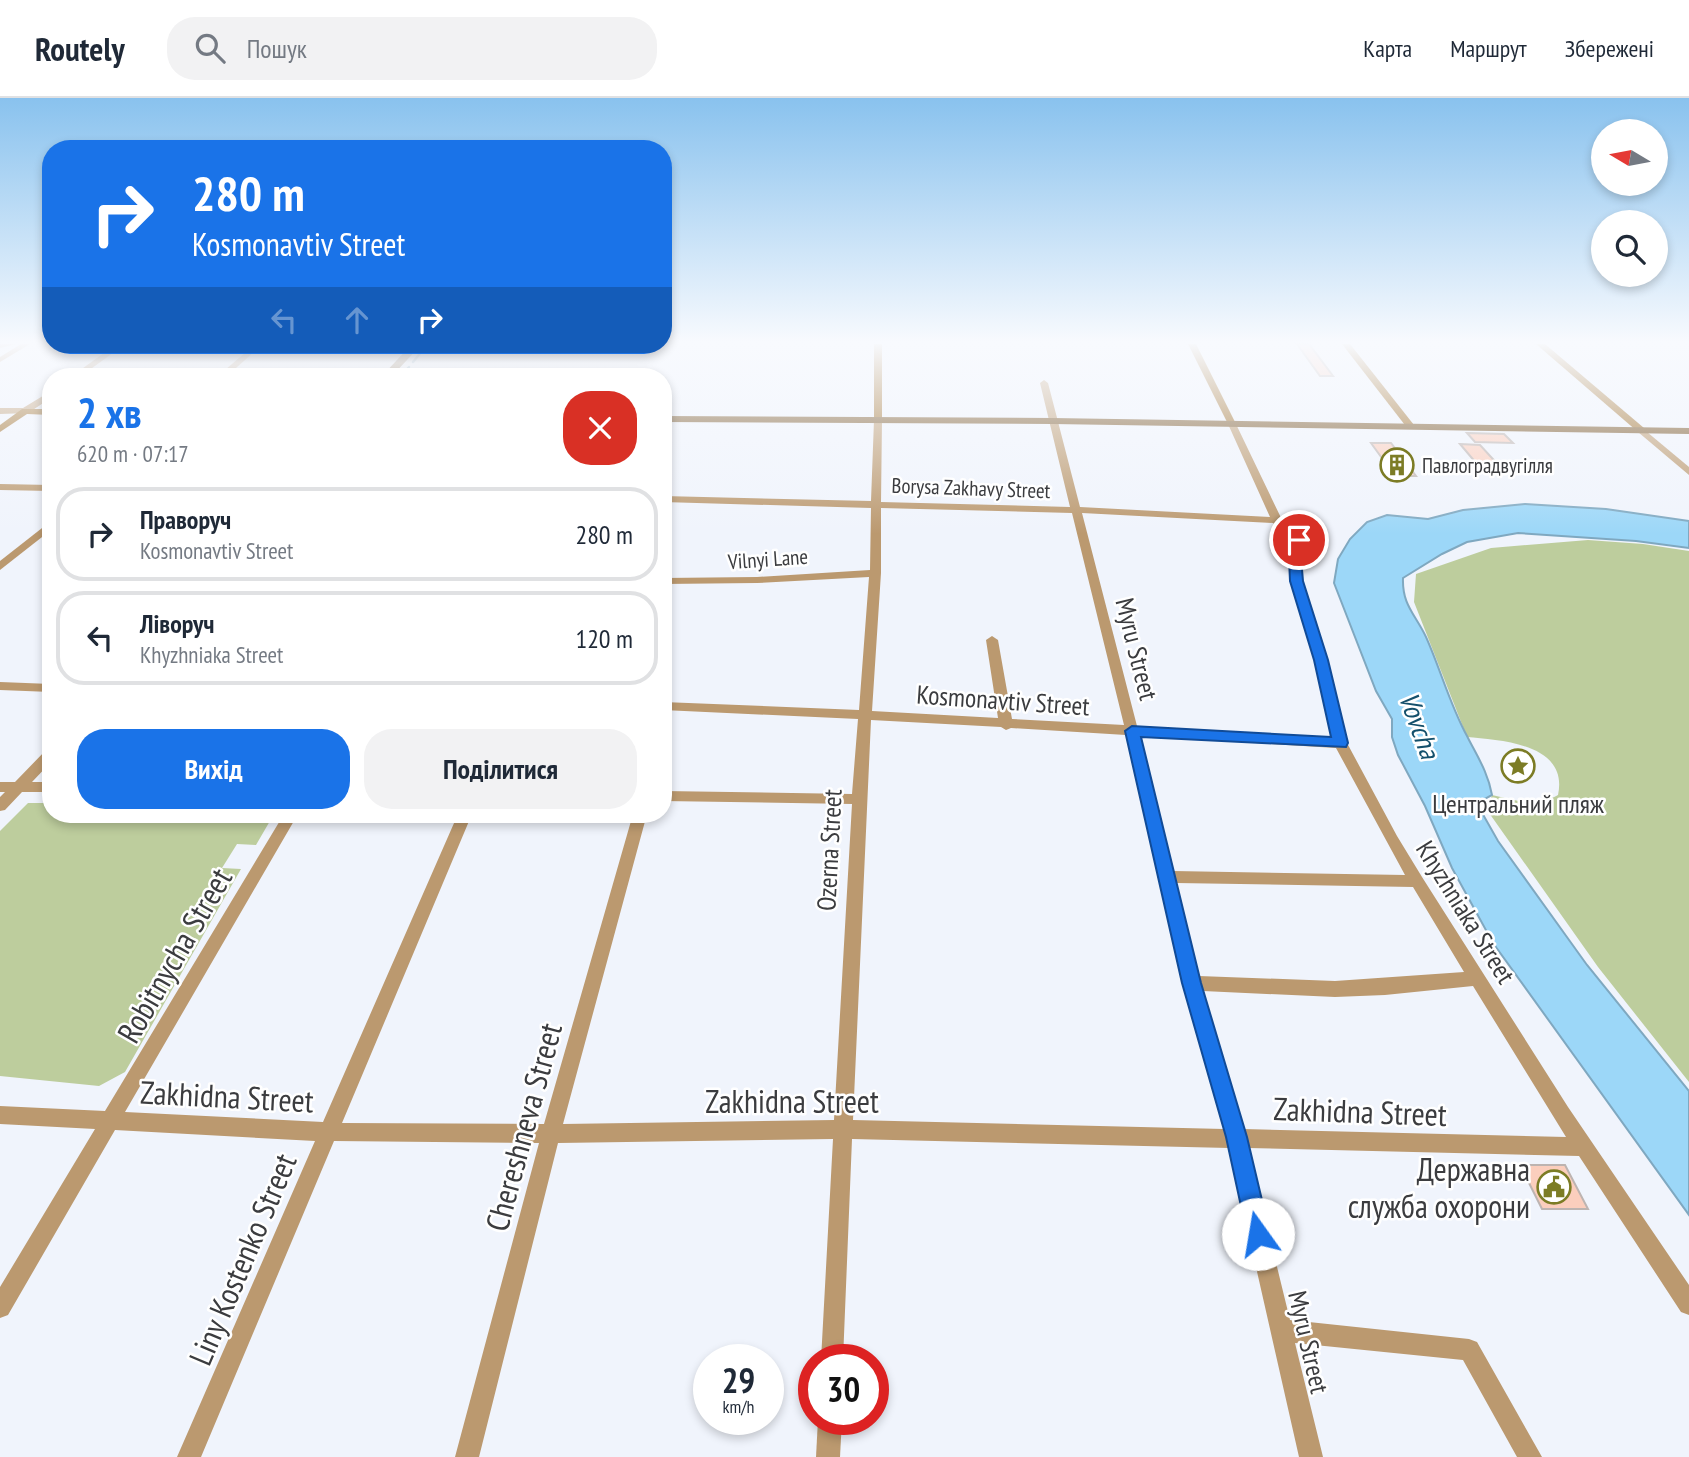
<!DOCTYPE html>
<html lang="uk">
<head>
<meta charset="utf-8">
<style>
  :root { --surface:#fff; --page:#f2f2f3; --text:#1f2937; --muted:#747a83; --line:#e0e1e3; --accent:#1a73e8 }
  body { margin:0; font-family:"PT Sans Narrow",sans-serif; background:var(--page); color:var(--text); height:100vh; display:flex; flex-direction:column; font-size:26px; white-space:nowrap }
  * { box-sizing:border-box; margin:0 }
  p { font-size:23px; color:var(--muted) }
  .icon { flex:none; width:38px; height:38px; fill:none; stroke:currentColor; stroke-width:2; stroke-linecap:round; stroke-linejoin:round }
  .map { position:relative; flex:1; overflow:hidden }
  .panel { position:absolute; left:42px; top:270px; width:630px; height:455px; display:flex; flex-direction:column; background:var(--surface); border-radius:28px; box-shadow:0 4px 10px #0003 }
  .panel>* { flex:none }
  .hud { position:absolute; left:42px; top:42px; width:630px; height:214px; border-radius:28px; box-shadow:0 4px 10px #0003; background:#1a73e8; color:#fff; overflow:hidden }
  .needle { width:46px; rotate:280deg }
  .tools { position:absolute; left:1591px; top:21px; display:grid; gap:14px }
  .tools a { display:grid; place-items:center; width:77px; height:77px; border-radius:50%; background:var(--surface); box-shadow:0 4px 10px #0003; font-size:35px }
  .speed { position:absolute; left:693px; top:1246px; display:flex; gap:14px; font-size:35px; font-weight:700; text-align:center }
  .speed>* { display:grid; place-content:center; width:91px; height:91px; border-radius:50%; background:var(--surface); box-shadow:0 4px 10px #0003; line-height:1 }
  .speed small { font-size:18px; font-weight:400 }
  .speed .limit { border:10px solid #d22; background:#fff; color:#111 }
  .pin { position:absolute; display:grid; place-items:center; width:60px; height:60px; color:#fff; margin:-30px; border:4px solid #fff; border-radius:50%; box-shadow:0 2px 7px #0007 }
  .me { position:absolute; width:77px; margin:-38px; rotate:347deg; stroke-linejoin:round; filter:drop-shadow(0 0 5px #0008) }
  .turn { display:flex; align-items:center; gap:24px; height:147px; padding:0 35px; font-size:32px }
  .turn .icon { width:91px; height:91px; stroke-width:2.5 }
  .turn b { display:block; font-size:49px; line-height:60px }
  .lanes { display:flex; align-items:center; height:66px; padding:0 35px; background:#0003; justify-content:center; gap:35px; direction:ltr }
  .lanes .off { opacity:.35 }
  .round { display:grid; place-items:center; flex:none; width:74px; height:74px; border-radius:28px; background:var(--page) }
  .summary { display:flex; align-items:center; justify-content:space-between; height:119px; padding:0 35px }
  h1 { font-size:42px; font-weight:600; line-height:52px; color:var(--accent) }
  .primary-button { display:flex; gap:14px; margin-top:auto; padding:14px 35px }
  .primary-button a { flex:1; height:80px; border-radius:28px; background:var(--accent); color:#fff; font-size:28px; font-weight:600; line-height:80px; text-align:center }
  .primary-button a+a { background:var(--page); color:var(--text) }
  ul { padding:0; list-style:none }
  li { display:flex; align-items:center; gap:21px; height:94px; margin:0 14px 10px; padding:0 21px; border:4px solid var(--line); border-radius:28px }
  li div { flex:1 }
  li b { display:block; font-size:26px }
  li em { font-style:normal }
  header { display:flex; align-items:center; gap:42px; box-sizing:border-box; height:98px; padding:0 35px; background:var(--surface); border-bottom:2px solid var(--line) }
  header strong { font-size:33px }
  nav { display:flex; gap:38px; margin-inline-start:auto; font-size:24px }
  .search { width:490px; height:63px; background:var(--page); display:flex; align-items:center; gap:18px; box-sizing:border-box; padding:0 24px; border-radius:28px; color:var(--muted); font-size:26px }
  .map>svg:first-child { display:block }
</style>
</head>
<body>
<header>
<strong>Routely</strong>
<div class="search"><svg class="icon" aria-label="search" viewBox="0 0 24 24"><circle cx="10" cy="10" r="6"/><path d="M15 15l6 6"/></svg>Пошук</div>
<nav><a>Карта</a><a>Маршрут</a><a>Збережені</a></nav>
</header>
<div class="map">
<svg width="1689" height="1359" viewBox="0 0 1689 1359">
  <rect width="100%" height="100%" fill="#f0f4fc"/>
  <g fill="#bdcd9d">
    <path d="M1588,442L1643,446L1689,453V984L1598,869L1487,712L1492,697C1515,702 1536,710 1558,697C1569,646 1501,642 1467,639L1414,504L1416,476L1491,450Z"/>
    <path d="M28,705H51V716H274L256,747L237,746L222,770L241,771L125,974L99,988L0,978V733Z"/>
  </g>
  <path fill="#9cd7f8" stroke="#7fa8c0" stroke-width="2" d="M1525,406L1606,411L1689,423V450L1636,443L1518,435L1467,444L1442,456L1403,480C1402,507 1415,516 1426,539C1440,570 1450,607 1467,638C1477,658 1488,674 1492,697L1481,703V713L1498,743L1587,867L1689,993V1117L1493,845L1452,770L1425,708L1398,657L1392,639V621L1376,593L1334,485L1338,461L1350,441L1367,424L1387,417L1428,421L1463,412Z"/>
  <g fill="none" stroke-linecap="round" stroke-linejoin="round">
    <g stroke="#7fa8c0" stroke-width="2.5">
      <path d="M413,264L427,247"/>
      <path d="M401,278L409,269"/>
    </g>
  </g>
  <g fill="#fbcebd" stroke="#bdb4b1" stroke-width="2">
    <path d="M1297,246H1309L1333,278H1320Z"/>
    <path d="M1467,335L1504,336L1513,345L1475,344Z"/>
    <path d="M1371,345H1391L1416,378H1395Z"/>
    <path d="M1460,346L1480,347L1503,372H1482Z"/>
    <path d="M1520,1067H1565L1588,1111H1542Z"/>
  </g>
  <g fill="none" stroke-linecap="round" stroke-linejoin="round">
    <g fill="#bb996f" fill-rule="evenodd">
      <path d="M0,246H16L0,250Z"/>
      <path d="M21,246H30L0,264V259Z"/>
      <path d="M115,247H124L81,278H72Z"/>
      <path d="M254,247H262L227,278H218Z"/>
      <path d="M1044,282L1048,285L1080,409L1270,419L1228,326L1235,324L1283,424L1295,431L1304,442V452L1300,460L1302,483L1327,562L1347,645L1397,738L1422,779L1568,1009L1689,1187V1217L1681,1214L1579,1058L1248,1050L1290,1222L1469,1241L1477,1244L1542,1359H1517L1463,1262L1295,1245L1323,1359H1299L1229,1050L852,1041L843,1262H821L833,1041L558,1045L479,1359H455L539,1045L334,1043L201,1359H177L315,1043L115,1032L8,1217L0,1220V1189L95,1031L0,1026V1008L105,1013L284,716H298L125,1014L323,1024L458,716H472L342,1025L544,1026L633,716H647L563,1026L834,1022L852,706L663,703V693L852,696L858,621L663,612V604L859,612L869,479L757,485L663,486V480L757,479L870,472L871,410L663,404V398L871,403L874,322L878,319L882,322L881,404L1070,409L1040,285ZM881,410L1072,415L1124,627L1012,621L998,542L992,538L986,542L998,620L872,613L881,475ZM1082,415L1273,425L1294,442V452L1290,460V483L1315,562L1332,640L1137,628ZM871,622L1001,629L1006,632L1011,630L1126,637L1184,885L1224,1031L853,1022ZM1140,638L1336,650L1405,777L1173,773ZM1176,785L1413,789L1464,874L1335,883L1199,878ZM1473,888L1566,1039L1243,1031L1203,893L1335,899L1385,897Z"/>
      <path d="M51,293V300L28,315L0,316V310H23Z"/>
      <path d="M1641,329L1689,369V377L1638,334V330Z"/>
      <path d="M0,386L51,387V393L0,392Z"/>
      <path d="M51,423V432L0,472V463Z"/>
      <path d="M0,584L51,586V594L0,592Z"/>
      <path d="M51,650V664L32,684H51V694H22L5,712L0,713V699L5,694H0V684H15L46,652Z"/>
      <path d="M818,1321H842L840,1359H816Z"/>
    </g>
    <g fill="#9d6c26" fill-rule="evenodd">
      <path d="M874,246H882V322L878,325L874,322Z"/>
      <path d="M1188,246H1196L1236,326L1235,328L1228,326Z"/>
      <path d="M1342,246H1350L1414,327V331H1408Z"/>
      <path d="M1536,246H1545L1644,330V334H1638Z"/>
      <path d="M22,311H51V317L27,316L0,334V327Z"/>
    </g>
    <g fill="#765324" fill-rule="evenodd">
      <path d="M411,247H421L392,278H382Z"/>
      <path d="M663,318L1053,320L1689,330V336L1053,326L663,324Z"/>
    </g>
  </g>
  <linearGradient id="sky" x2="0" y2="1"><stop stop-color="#89c2ee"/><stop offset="0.56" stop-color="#f8fafe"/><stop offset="1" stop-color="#f8fafe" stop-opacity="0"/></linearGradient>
  <rect width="1689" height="436" fill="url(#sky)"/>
  <path fill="#1a73e8" stroke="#114b97" stroke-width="2" d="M1299,438L1305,442V453L1301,460L1303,483L1328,562L1348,645L1346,649L1141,639L1201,885L1247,1039L1270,1136L1267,1144L1258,1147L1250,1144L1247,1136L1226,1039L1182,885L1125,633L1132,628L1331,639L1314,562L1290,483L1289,460L1293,453V442Z"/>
  <defs>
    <symbol id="building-ring" viewBox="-11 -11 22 22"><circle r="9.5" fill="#fff" stroke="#7c7c25" stroke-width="1.5"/><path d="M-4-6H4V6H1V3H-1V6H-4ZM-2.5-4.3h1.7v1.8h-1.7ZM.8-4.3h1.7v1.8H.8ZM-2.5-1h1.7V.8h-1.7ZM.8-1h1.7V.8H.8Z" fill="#7c7c25"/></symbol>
    <symbol id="sight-ring" viewBox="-11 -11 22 22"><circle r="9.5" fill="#fff" stroke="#7c7c25" stroke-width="1.5"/><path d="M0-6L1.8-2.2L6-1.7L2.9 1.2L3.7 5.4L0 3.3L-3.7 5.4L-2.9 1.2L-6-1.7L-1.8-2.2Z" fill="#7c7c25"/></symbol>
    <symbol id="civic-ring" viewBox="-11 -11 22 22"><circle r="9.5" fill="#fff" stroke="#7c7c25" stroke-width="1.5"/><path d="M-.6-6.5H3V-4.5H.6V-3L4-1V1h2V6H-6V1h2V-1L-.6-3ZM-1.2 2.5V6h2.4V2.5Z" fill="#7c7c25"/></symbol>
  </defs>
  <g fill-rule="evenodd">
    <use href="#building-ring" x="1378" y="348" width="38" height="38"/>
    <use href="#sight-ring" x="1499" y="649" width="38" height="38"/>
    <use href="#civic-ring" x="1535" y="1070" width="38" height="38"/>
  </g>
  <g text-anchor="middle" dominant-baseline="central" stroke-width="5" stroke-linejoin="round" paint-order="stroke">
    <g font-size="21" fill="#3b3c3f" stroke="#fff" text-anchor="start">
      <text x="1422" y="367">Павлоградвугілля</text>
    </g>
    <g font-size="21" fill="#3b3c3f" stroke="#fff">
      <text transform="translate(971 390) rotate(2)">Borysa Zakhavy Street</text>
      <text transform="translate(768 461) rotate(-4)">Vilnyi Lane</text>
    </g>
    <g font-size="26" fill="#3b3c3f" stroke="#fff">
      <text transform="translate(1137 551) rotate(76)">Myru Street</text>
      <text transform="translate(1003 602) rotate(4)">Kosmonavtiv Street</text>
      <text transform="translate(829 752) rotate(-87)">Ozerna Street</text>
      <text transform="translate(1466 814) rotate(58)">Khyzhniaka Street</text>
      <text transform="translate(1309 1244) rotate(77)">Myru Street</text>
    </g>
    <g font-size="26" fill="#3b3c3f" stroke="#fff">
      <text x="1518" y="705">Центральний пляж</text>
    </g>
    <g font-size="28" font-style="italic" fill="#14506c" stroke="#fff">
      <text transform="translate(1420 627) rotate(70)">Vovcha</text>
    </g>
    <g font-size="32" fill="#3b3c3f" stroke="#fff">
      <text transform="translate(174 857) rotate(-60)">Robitnycha Street</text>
      <text transform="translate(227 998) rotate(3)">Zakhidna Street</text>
      <text x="792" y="1003">Zakhidna Street</text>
      <text transform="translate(1360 1013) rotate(2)">Zakhidna Street</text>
      <text transform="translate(523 1029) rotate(-75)">Chereshneva Street</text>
      <text transform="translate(242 1161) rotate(-67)">Liny Kostenko Street</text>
    </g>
    <g font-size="32" fill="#3b3c3f" stroke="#fff" text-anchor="end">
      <text x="1530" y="1071">Державна<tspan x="1530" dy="37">служба охорони</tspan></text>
    </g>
  </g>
</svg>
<div class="tools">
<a><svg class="needle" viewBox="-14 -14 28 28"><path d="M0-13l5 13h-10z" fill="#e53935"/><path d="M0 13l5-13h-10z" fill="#747a83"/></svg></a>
<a><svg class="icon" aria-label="search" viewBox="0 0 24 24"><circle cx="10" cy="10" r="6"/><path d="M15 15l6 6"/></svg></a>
</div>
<div class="speed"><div>29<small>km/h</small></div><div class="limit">30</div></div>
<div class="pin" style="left:1299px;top:442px;background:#d93025"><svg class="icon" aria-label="arrive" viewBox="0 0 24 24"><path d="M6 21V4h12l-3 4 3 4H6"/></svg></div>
<svg class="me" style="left:1258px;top:1136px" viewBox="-20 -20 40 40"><circle r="19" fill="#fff"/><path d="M0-13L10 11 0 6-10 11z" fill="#1a73e8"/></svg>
<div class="hud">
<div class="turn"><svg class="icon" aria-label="right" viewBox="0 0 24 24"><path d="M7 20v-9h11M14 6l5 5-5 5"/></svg><div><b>280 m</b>Kosmonavtiv Street</div></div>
<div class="lanes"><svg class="icon off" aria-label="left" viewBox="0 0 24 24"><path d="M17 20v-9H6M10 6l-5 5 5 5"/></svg><svg class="icon off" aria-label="ahead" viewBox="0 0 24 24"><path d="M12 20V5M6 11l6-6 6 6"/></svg><svg class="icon" aria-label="right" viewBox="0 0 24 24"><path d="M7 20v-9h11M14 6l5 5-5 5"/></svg></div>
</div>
<section class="panel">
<div class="summary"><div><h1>2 хв</h1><p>620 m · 07:17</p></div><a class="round" style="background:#d93025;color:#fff"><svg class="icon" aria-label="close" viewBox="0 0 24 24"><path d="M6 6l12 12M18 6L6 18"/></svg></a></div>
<ul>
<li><svg class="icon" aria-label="right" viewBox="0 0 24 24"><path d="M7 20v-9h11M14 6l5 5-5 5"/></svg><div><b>Праворуч</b><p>Kosmonavtiv Street</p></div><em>280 m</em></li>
<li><svg class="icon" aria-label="left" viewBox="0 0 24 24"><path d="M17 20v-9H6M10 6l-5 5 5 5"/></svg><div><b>Ліворуч</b><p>Khyzhniaka Street</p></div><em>120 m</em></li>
</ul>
<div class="primary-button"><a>Вихід</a><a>Поділитися</a></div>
</section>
</div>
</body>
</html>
